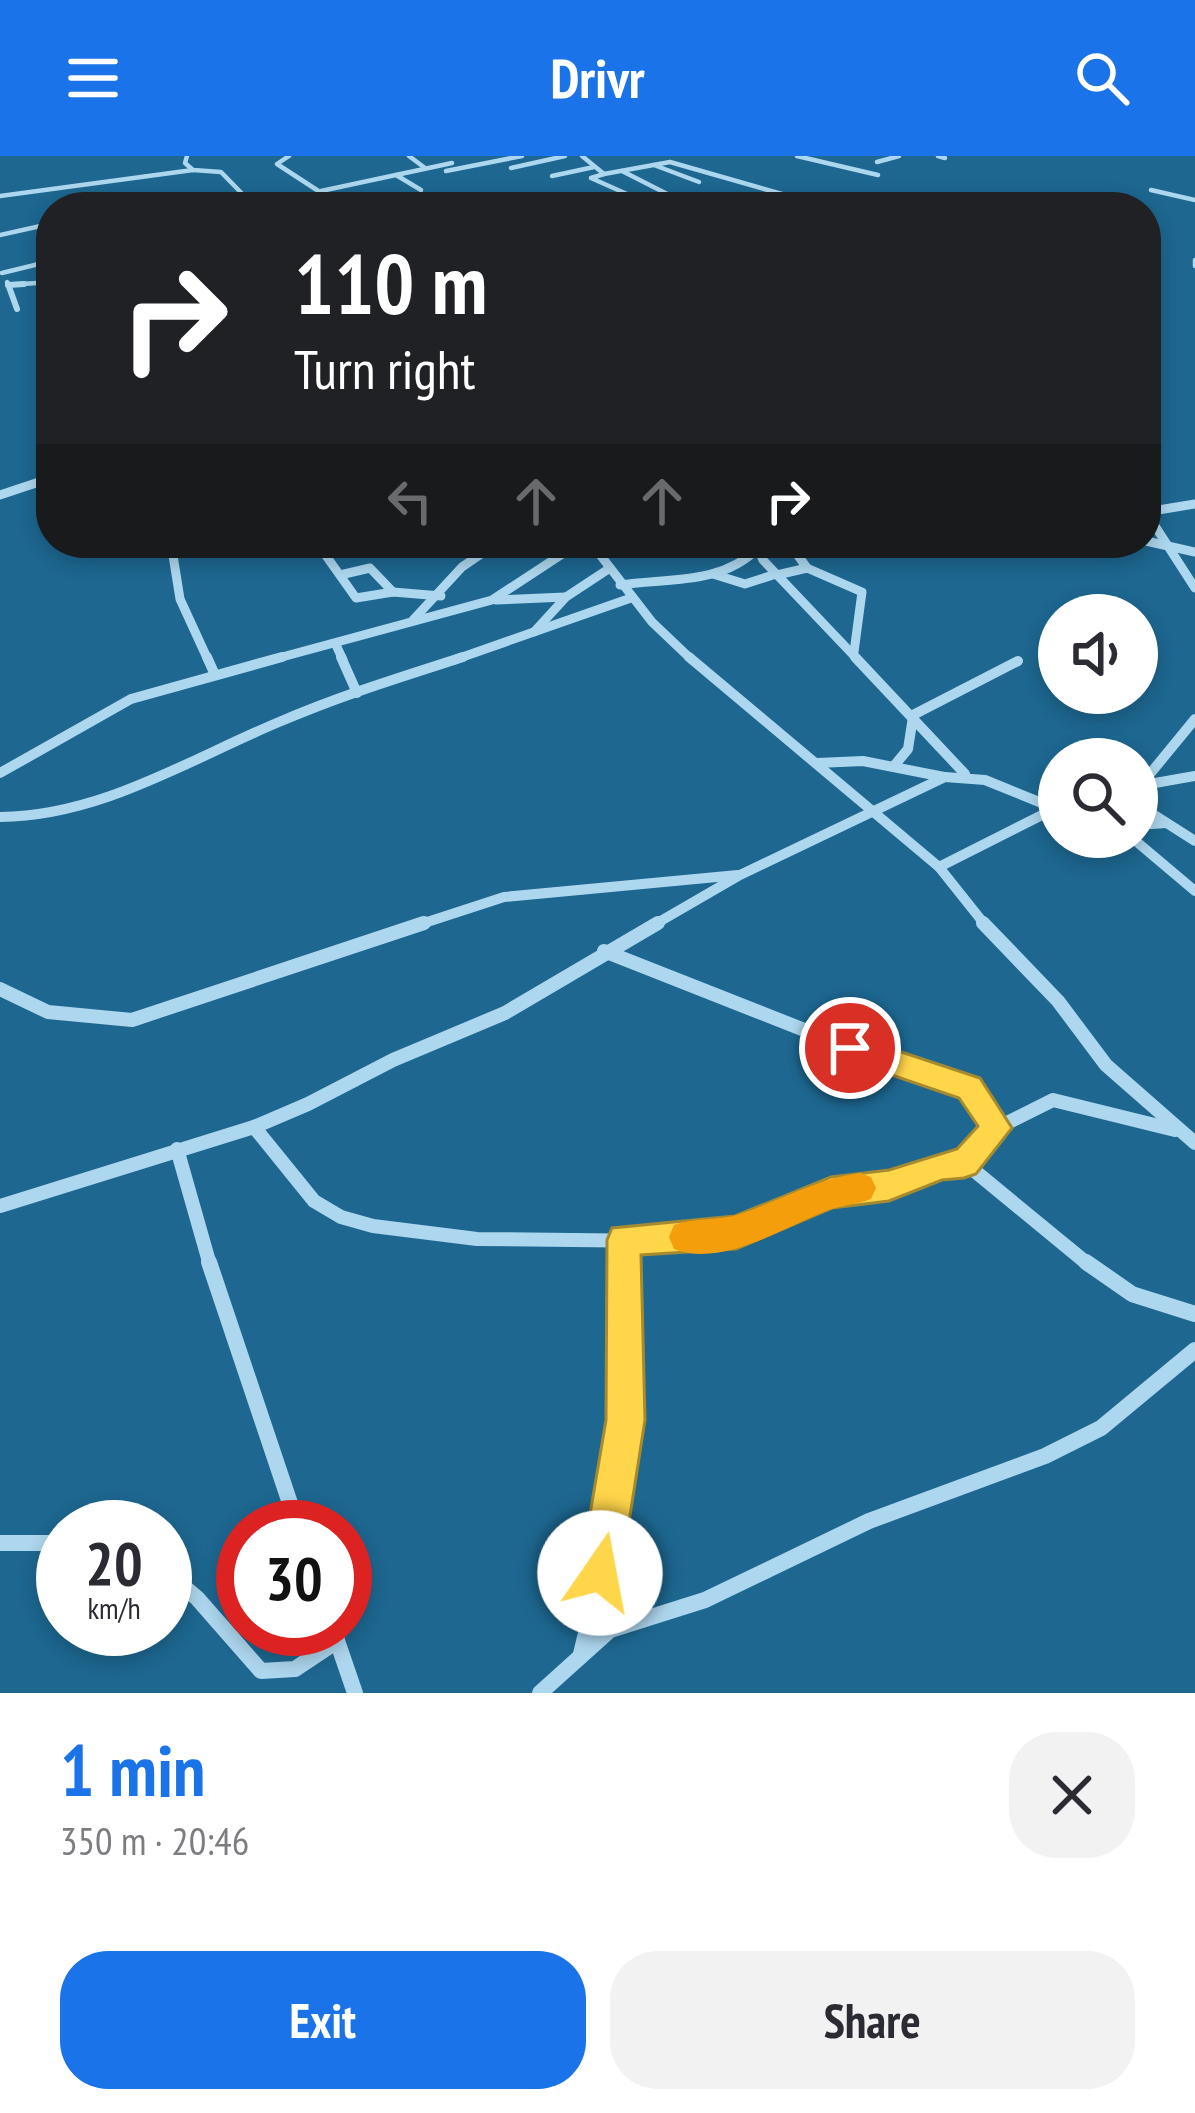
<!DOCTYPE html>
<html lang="en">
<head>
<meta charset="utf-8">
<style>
  :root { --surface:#fff; --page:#f2f2f3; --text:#2b2b33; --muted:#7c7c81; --accent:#1a73e8 }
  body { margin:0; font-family:"PT Sans Narrow",sans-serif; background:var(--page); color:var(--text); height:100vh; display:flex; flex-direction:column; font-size:45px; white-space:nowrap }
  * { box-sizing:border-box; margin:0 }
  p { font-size:39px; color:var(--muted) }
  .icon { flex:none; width:66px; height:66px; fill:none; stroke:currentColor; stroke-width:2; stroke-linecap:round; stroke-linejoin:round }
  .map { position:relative; height:1537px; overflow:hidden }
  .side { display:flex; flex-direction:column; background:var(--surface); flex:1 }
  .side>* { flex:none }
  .hud { position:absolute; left:36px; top:36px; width:1125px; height:366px; border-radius:48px; box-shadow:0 6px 18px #0003; background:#202124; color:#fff; overflow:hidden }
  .fabs { position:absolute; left:1038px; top:438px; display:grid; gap:24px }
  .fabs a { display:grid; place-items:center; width:120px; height:120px; border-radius:50%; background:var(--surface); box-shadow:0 6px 18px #0003; font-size:60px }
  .speed { position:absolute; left:36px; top:1344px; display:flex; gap:24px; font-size:60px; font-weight:700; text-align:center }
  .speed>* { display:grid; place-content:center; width:156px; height:156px; border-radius:50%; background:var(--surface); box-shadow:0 6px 18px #0003; line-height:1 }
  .speed small { font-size:30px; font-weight:400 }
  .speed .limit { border:18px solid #d22; background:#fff; color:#111 }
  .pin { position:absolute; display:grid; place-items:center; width:102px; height:102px; color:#fff; margin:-51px; border:6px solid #fff; border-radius:50%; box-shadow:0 3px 12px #0007 }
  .me { position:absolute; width:132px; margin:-66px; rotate:12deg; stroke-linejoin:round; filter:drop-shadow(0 0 9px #0008) }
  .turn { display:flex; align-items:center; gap:42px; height:252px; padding:0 60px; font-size:54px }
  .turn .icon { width:156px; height:156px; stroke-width:2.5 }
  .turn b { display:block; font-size:84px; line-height:102px }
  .lanes { display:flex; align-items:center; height:114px; padding:0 60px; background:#0003; justify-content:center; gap:60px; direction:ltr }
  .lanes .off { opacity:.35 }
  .round { display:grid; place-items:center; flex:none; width:126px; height:126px; border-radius:48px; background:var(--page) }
  .head { display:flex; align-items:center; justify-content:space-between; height:204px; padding:0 60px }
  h1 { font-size:72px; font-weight:700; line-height:90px; color:var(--accent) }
  .button { display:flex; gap:24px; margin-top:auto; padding:24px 60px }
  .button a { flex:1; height:138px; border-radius:48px; background:var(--accent); color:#fff; font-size:48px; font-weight:700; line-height:138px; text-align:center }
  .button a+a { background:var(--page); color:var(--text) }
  header { display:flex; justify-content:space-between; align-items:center; height:156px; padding:0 60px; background:var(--accent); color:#fff; font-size:54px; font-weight:700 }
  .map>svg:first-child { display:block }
</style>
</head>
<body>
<header><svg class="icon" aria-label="menu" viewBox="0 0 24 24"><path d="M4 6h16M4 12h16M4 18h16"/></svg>Drivr<svg class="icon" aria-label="search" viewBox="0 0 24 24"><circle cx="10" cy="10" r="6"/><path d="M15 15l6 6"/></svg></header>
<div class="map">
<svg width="1195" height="1537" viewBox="0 0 1195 1537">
  <rect width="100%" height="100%" fill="#1d6790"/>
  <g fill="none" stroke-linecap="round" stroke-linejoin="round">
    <g stroke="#add7ee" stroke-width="4.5">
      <path d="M187,0L185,7L193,14L221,16L255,51"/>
      <path d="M289,0L277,8L343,51"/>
      <path d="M409,0L425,12"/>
      <path d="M582,0L604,18L591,22L656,51"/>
      <path d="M797,0L878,19"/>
      <path d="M938,0L945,2"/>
      <path d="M877,6L899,0"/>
      <path d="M654,9L699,26"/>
      <path d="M511,12L565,0"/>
      <path d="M446,15L522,0"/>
      <path d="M622,15L683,46L666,51"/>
      <path d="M604,18L670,6L796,42"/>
      <path d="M396,19L421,34"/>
      <path d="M552,20L594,11"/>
      <path d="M1151,34L1195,44"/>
      <path d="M321,35L452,7"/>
      <path d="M0,40L193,14"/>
      <path d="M341,50L404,39"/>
      <path d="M0,79L45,69"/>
      <path d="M1195,104V110"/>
      <path d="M2,117L51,105"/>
      <path d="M7,126L9,131"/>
      <path d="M8,129L51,126"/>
    </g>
    <g stroke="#add7ee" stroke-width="6">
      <path d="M8,128L17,153"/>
      <path d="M8,129L24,128"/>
    </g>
    <g stroke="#add7ee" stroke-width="9">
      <path d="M0,339L51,322"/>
      <path d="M1146,356L1195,432"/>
      <path d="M1146,356L1195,348"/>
      <path d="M1146,385L1195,396"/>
      <path d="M171,387L180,443L208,504"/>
      <path d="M317,387L356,442L393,436L441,440"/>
      <path d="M430,387H441"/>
      <path d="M591,387L652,466L692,504"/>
      <path d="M756,387L763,404L858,504"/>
      <path d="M789,387L807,412"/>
      <path d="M851,387H969"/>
      <path d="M323,394L347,387"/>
      <path d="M713,418L745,428L776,418"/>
      <path d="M340,419L370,412L393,436"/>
      <path d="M777,419L807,412L862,436L854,496"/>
      <path d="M620,429C667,422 721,429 757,393"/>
      <path d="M496,444L565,441"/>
      <path d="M413,464L462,411L497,387"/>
      <path d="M534,476L566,441L610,412"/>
      <path d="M336,489L343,504"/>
      <path d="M271,504L492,444L579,387"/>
      <path d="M454,504L631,442"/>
    </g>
    <g stroke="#add7ee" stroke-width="10">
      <path d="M207,501L215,519"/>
      <path d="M341,501L357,537"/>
      <path d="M689,501L939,711L986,770"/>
      <path d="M855,501L965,618"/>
      <path d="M913,559L1018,505"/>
      <path d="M817,607L863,605L944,621"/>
      <path d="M894,610L908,593L913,561"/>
      <path d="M0,617L131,543L282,501"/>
      <path d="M1138,630L1195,620"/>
      <path d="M1140,630L1195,563"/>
      <path d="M1137,648L1195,685"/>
      <path d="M0,661C101,660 188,604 279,566C339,540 401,521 463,501"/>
      <path d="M1137,669L1166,667"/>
      <path d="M1131,681L1195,735"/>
      <path d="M939,711L1056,652"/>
      <path d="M415,770L504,741L738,719"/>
      <path d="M652,770L740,719L945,621L985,624L1059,654"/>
    </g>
    <g stroke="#add7ee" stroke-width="14">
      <path d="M983,767L1058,845L1106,909L1195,987"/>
      <path d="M604,795L850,892L969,931L997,972"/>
      <path d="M0,833L48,856L132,864L424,767"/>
      <path d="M254,971L314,1045L341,1061L373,1070L477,1083L659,1085L740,1075L820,1040L895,1027L965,1007L997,972L1053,944L1175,974"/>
      <path d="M177,993L210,1109"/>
      <path d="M965,1007L1089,1109"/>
      <path d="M0,1050L254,971L308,948L393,904L505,857L658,767"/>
      <path d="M624,1084V1109"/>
    </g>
    <g stroke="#add7ee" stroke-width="16">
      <path d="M209,1106L298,1371"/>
      <path d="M1086,1106L1132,1138L1195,1158"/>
      <path d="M0,1387H63"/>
      <path d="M165,1415L197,1442L261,1515L295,1513L337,1485"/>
      <path d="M333,1473L355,1537"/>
      <path d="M581,1498L610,1376L626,1264L624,1106"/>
      <path d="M540,1537L610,1474L705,1444L869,1365L1045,1300L1101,1272L1195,1194"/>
    </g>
  </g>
  <path fill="#ffd54a" stroke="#a68a30" stroke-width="3" d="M850,879L980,922L1012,972L976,1018L964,1022L942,1024L889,1045L832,1052L736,1093L641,1099L645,1264L621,1417L615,1432L600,1438L586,1432L580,1417L606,1264L607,1084L612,1072L735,1060L831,1021L889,1014L957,993L978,970L959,942L839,901L835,892L839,883Z"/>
  <path fill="#f59e0b" d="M860,1017L871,1021L876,1032L871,1043C857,1049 841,1049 826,1055C782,1072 722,1112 674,1093L669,1081L674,1069C695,1061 719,1065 740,1058C781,1044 817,1023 860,1017Z"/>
</svg>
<div class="fabs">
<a><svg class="icon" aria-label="sound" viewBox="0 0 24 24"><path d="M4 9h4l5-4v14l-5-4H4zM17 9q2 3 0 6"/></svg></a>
<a><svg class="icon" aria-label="search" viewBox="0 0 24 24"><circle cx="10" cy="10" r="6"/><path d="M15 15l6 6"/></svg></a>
</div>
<div class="speed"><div>20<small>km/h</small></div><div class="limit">30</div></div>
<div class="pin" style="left:850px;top:892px;background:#d93025"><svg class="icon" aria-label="arrive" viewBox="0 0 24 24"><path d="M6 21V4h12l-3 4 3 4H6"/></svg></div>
<svg class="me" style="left:600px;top:1417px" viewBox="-20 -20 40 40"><circle r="19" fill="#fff"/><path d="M0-13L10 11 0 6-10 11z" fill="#ffd54a"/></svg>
<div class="hud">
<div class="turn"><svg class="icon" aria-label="right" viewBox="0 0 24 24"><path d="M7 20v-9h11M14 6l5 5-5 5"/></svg><div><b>110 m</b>Turn right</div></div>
<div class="lanes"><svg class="icon off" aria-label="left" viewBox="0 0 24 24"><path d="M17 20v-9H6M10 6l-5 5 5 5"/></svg><svg class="icon off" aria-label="ahead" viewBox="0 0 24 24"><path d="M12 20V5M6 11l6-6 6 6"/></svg><svg class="icon off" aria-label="ahead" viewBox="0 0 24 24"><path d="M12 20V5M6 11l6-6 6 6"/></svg><svg class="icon" aria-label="right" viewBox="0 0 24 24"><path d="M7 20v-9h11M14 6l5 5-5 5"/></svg></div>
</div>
</div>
<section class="side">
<div class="head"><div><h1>1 min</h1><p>350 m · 20:46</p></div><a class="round"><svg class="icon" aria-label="close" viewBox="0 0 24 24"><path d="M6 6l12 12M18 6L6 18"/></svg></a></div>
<div class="button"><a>Exit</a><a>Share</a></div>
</section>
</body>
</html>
